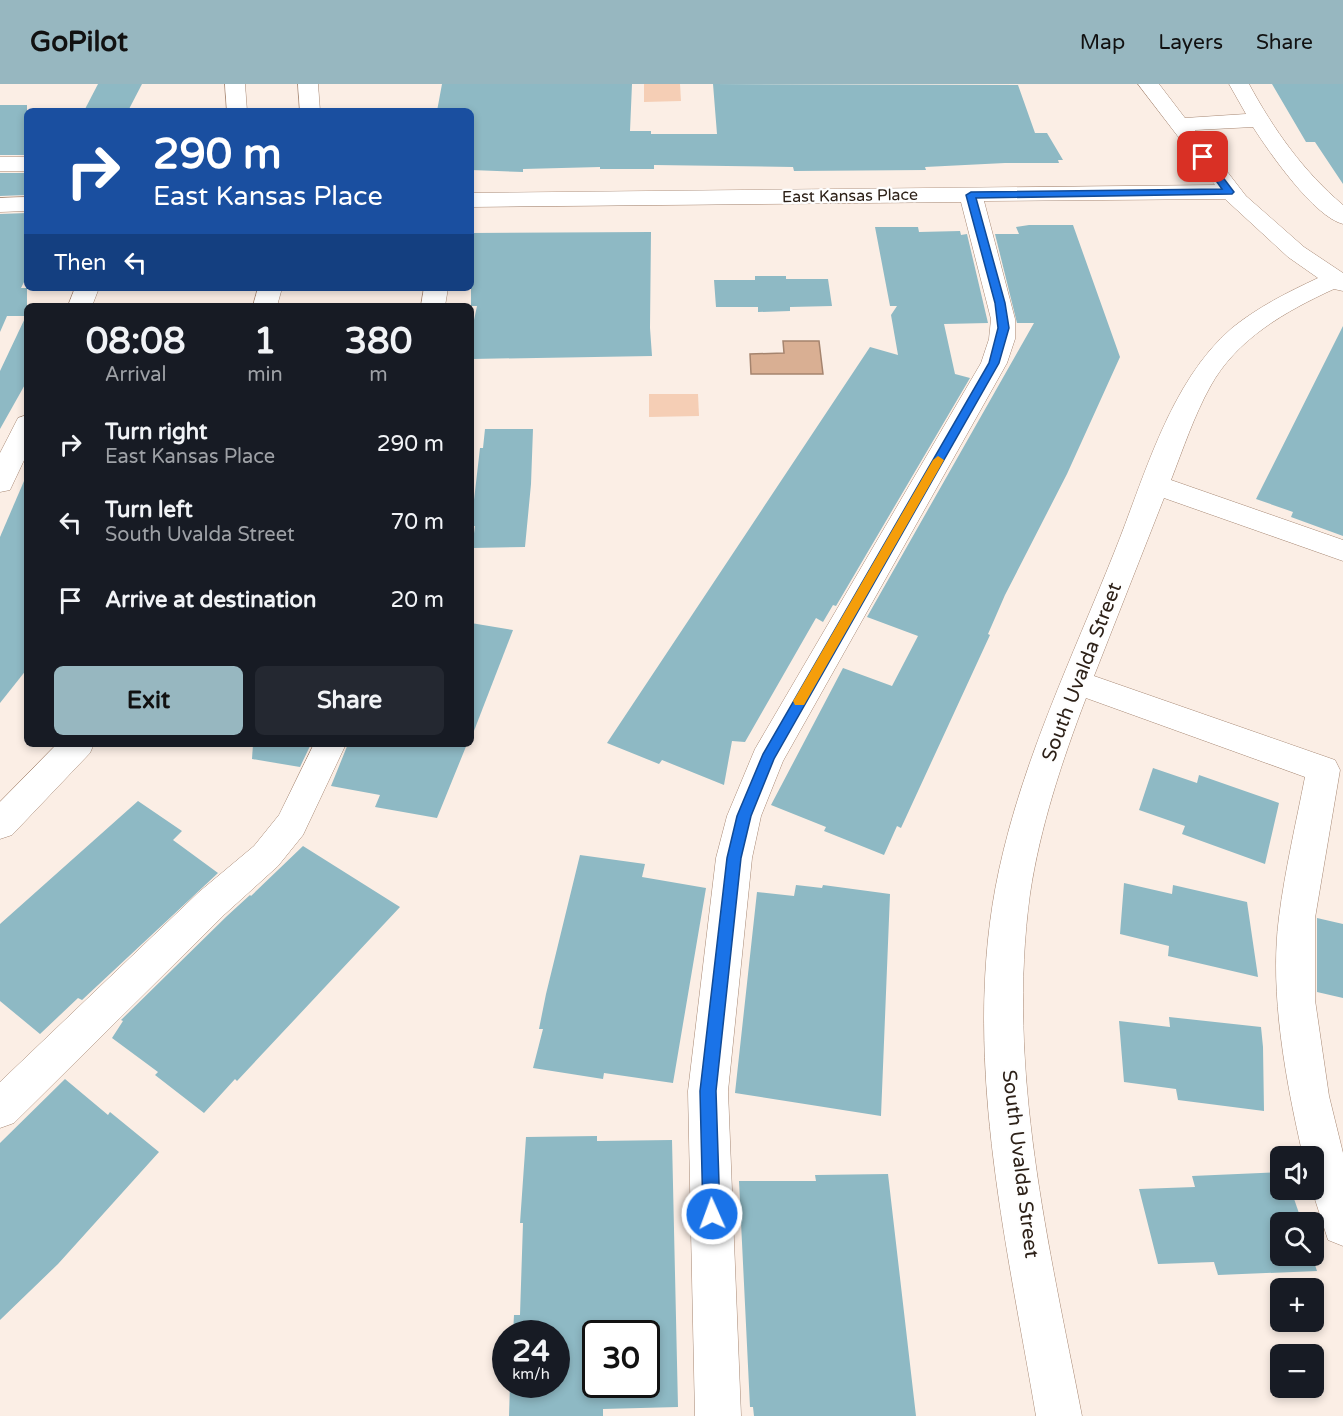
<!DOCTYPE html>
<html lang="en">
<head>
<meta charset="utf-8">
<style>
  :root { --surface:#171b24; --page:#242831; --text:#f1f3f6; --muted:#9ea1a6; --accent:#97b7c0 }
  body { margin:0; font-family:"Varela Round",sans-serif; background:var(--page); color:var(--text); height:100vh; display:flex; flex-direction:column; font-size:22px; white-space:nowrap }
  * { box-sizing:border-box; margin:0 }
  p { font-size:20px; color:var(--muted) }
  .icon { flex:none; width:33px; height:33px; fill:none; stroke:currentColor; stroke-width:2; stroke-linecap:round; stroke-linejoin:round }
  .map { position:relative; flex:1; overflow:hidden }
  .panel { position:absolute; left:24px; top:219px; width:450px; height:444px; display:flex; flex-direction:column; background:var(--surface); border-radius:9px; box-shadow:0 3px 9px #0003 }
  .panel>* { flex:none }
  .hud { position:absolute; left:24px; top:24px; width:450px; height:183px; border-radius:9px; box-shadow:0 3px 9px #0003; background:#1a4fa0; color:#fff; overflow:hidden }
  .fabs { position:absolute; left:1270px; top:1062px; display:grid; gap:12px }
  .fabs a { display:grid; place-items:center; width:54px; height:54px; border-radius:9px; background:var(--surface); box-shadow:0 3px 9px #0003; font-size:30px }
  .speed { position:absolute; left:492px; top:1236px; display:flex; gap:12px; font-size:30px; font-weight:700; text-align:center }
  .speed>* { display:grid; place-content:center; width:78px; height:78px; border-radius:50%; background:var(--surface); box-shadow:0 3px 9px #0003; line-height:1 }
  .speed small { font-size:15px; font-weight:400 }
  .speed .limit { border:3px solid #111; border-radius:9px; background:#fff; color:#111 }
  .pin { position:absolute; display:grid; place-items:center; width:51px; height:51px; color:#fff; margin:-26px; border-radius:12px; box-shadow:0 3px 9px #0006 }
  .me { position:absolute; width:66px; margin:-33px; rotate:358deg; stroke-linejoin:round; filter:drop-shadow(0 0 4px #0008) }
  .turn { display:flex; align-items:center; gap:21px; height:126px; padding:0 30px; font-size:27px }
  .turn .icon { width:78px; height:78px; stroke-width:2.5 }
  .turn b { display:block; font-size:42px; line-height:51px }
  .then { display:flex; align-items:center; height:57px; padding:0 30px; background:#0003; gap:12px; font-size:22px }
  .eta { display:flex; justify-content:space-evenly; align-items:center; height:102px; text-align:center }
  .eta b { font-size:36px; font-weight:700; line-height:42px }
  .action { display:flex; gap:12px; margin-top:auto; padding:12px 30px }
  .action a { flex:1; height:69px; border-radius:9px; background:var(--accent); color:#111; font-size:24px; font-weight:700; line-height:69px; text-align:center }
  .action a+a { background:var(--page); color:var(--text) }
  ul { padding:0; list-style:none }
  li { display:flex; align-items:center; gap:18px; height:78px; padding:0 30px }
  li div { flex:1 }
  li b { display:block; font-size:22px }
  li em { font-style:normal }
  header { display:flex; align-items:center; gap:36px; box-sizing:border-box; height:84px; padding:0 30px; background:var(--accent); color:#111 }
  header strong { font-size:28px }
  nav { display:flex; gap:33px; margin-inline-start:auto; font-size:21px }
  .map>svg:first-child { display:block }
</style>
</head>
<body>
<header>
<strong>GoPilot</strong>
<nav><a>Map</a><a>Layers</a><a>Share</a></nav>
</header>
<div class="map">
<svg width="1343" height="1332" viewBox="0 0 1343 1332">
  <rect width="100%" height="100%" fill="#fbeee5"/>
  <g fill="#f5ceb5">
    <path d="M644,0H680L681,17L644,18Z"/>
    <path d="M649,310H698L699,332L649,333Z"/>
  </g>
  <path fill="#d9af93" stroke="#a5846e" stroke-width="1.5" d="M783,257H819L823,290H751L750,270L784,269Z"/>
  <g fill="#8eb9c4" fill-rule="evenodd">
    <path d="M98,0H142L128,27H84Z"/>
    <path d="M442,0H632L630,47H651V50H717L713,0L1018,1L1035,49H1047L1063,76H1058L1059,79H1005L925,83L926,86L794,87L793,83L654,81V85H600V83L523,85V88L471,86V27H437Z"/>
    <path d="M1272,0H1343V100L1315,58H1306Z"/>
    <rect x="0" y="21" width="27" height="50"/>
    <path d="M0,89H27V111L0,112Z"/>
    <path d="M27,129V192L21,204H27V297L0,345V287L26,232H7L0,248V130Z"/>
    <path d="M1029,141H1073L1120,273L1067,390L1005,511L988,550L990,551L901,744L897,742L884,771L824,747L826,743L771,721L843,584L892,602L918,552L867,533L1034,239H1017L995,150H1019L1016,143Z"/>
    <path d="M875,143H918L919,148L960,147L961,151L967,150L988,239L944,240L955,290L970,294L836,522L833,521L823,538L816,534L745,658L732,657L724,701L662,676L659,680L607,659L870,263L898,271L891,231L897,222H890Z"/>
    <path d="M651,148L650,244L652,272L471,275V250L477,222H471V149Z"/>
    <path d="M755,192H786V195H828L832,222L790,223V227L758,228V223H716L714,196H755Z"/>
    <path d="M1343,242V452L1291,433L1293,428L1256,415Z"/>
    <path d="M485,345H533L531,400L525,463L472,464L475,442H471L480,364H483Z"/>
    <path d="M27,390V585L0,619V453Z"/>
    <path d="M471,539L513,546L472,652H471Z"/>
    <path d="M253,660H311L300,683L252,675Z"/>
    <path d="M348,660H467L437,734L375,723L380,711L331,702Z"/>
    <path d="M1153,684L1197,699L1199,691L1279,719L1265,780L1182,750L1185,742L1139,726Z"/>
    <path d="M138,717L182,747L173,756L218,789L82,916L78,914L40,950L0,917V840Z"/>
    <path d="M303,762L400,823L237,997L235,995L204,1029L155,991L158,988L112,954L123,937L121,936L227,832L250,811L251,812Z"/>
    <path d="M580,771L645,780L642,793L706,804L673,999L604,989L603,995L533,984L543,945H539L546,910Z"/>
    <path d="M1124,799L1172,810L1173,801L1247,818L1258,893L1168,872L1169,862L1120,850Z"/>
    <path d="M796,801L822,804L823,801L890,810L881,1032L735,1009L757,808L794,812Z"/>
    <path d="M1317,834L1343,840V914L1317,908Z"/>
    <path d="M1169,933L1261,943L1263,963L1264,1027L1178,1016L1176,1005L1124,998L1119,937L1170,943Z"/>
    <path d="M65,995L108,1031L110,1028L159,1068L58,1180L0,1236V1059Z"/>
    <path d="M597,1052V1057L672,1056L678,1323L603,1325V1332H509L510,1300H556V1250H513L514,1231H520L523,1139H520L526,1053ZM596,1250H646V1300H596Z"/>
    <path d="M1281,1088V1106H1291L1302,1138H1281V1172H1312L1317,1187L1218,1191L1214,1178L1158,1180L1139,1105L1195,1103L1192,1092Z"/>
    <path d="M888,1090L916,1332H754L753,1323H750L739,1097H816L815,1091Z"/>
  </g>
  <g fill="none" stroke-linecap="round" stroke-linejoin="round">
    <defs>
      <g id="minor">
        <path d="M225,0H245L247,27H227Z"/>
        <path d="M298,0H318L320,27H300Z"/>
        <path d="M1138,0H1159L1185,34L1246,30L1229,0H1249C1274,46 1303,87 1343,121V140C1314,133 1269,68 1253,43L1195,46L1246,112L1304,163L1343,189V207L1334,205C1286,227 1236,255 1210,303C1194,332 1183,365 1171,396L1343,456V477L1164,414L1094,592L1335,676L1340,686L1315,834V916L1329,1012L1343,1069V1162L1328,1156L1312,1106H1314V1072H1303C1286,998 1269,909 1279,833C1285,786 1296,739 1305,693L1086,614C1062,677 1040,743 1030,810C1006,985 1049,1161 1082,1332H1036C1006,1154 960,966 999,786C1023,675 1072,574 1114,469C1144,395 1169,298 1232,244C1258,223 1288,208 1318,194L1288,173L1225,115L984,117L1015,235V255L1007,279L783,677L761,732L752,774L728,1007L741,1332H695L688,1007L716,774L727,732L755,665L981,279L989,255L991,235L961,118L471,123V109L1215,101Z"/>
        <rect x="0" y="73" width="27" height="14"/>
        <path d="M27,113V127L0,128V114Z"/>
        <path d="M75,204H99L92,222H68Z"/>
        <path d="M258,204H282L277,222H253Z"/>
        <path d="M424,204H448L445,222H421Z"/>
        <path d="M27,331V370L10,406L0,408V369L18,334Z"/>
        <path d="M57,660H94L90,669L12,751L0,755V718Z"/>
        <path d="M314,660H346L303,751L278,782L225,830L14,1039L0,1044V998L199,808L254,762L279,731Z"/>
      </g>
    </defs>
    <use href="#minor" stroke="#a78874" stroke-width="1"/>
    <use href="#minor" fill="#fff" fill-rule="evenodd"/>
  </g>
  <path fill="#1a73e8" stroke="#114b97" stroke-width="1.5" d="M1200,71H1206L1234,108L1232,110L976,114L1005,219L1009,244L999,279L774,675L751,732L741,774L716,1007L720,1130L718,1136L712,1139L706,1136L703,1130L700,1007L727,774L737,732L763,670L989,279L998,244L995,219L966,111L971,108L1222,105L1199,73Z"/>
  <path fill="#f59e0b" d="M938,372L944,376L804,621H795L793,617L795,614L933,376Z"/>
  <g text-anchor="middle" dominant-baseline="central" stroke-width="4.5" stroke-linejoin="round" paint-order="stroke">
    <g font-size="16" fill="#2d2118" stroke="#fefefe">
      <text transform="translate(850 112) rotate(-1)">East Kansas Place</text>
    </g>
    <g font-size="20" fill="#2d2118" stroke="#fefefe">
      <text transform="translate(1082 588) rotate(-69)">South Uvalda Street</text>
      <text transform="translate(1020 1080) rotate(83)">South Uvalda Street</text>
    </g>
  </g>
</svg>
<div class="fabs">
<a><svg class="icon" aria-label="sound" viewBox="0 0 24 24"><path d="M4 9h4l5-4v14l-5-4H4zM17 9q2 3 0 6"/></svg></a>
<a><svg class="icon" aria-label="search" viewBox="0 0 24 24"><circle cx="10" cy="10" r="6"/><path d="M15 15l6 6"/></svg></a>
<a>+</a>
<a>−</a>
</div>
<div class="speed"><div>24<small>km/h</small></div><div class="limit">30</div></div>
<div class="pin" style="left:1203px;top:73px;background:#d93025"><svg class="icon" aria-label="arrive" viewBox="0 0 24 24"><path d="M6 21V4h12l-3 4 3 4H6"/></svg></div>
<svg class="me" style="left:712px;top:1130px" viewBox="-20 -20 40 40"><circle r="17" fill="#1a73e8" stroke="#fff" stroke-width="3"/><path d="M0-11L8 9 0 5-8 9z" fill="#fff"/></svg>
<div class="hud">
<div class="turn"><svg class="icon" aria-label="right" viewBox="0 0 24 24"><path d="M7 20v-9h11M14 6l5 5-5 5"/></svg><div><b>290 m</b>East Kansas Place</div></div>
<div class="then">Then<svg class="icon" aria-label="left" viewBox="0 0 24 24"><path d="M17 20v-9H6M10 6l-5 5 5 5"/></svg></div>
</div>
<section class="panel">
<div class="eta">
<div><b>08:08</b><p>Arrival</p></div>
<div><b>1</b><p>min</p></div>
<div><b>380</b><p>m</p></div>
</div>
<ul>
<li><svg class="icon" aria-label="right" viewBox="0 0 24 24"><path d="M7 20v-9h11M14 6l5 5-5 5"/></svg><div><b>Turn right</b><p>East Kansas Place</p></div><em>290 m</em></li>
<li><svg class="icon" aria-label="left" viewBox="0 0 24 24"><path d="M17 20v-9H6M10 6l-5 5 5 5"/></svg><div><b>Turn left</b><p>South Uvalda Street</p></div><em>70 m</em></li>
<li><svg class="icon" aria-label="arrive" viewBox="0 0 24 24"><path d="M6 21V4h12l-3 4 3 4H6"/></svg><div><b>Arrive at destination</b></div><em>20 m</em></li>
</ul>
<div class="action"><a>Exit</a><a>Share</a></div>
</section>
</div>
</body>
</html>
